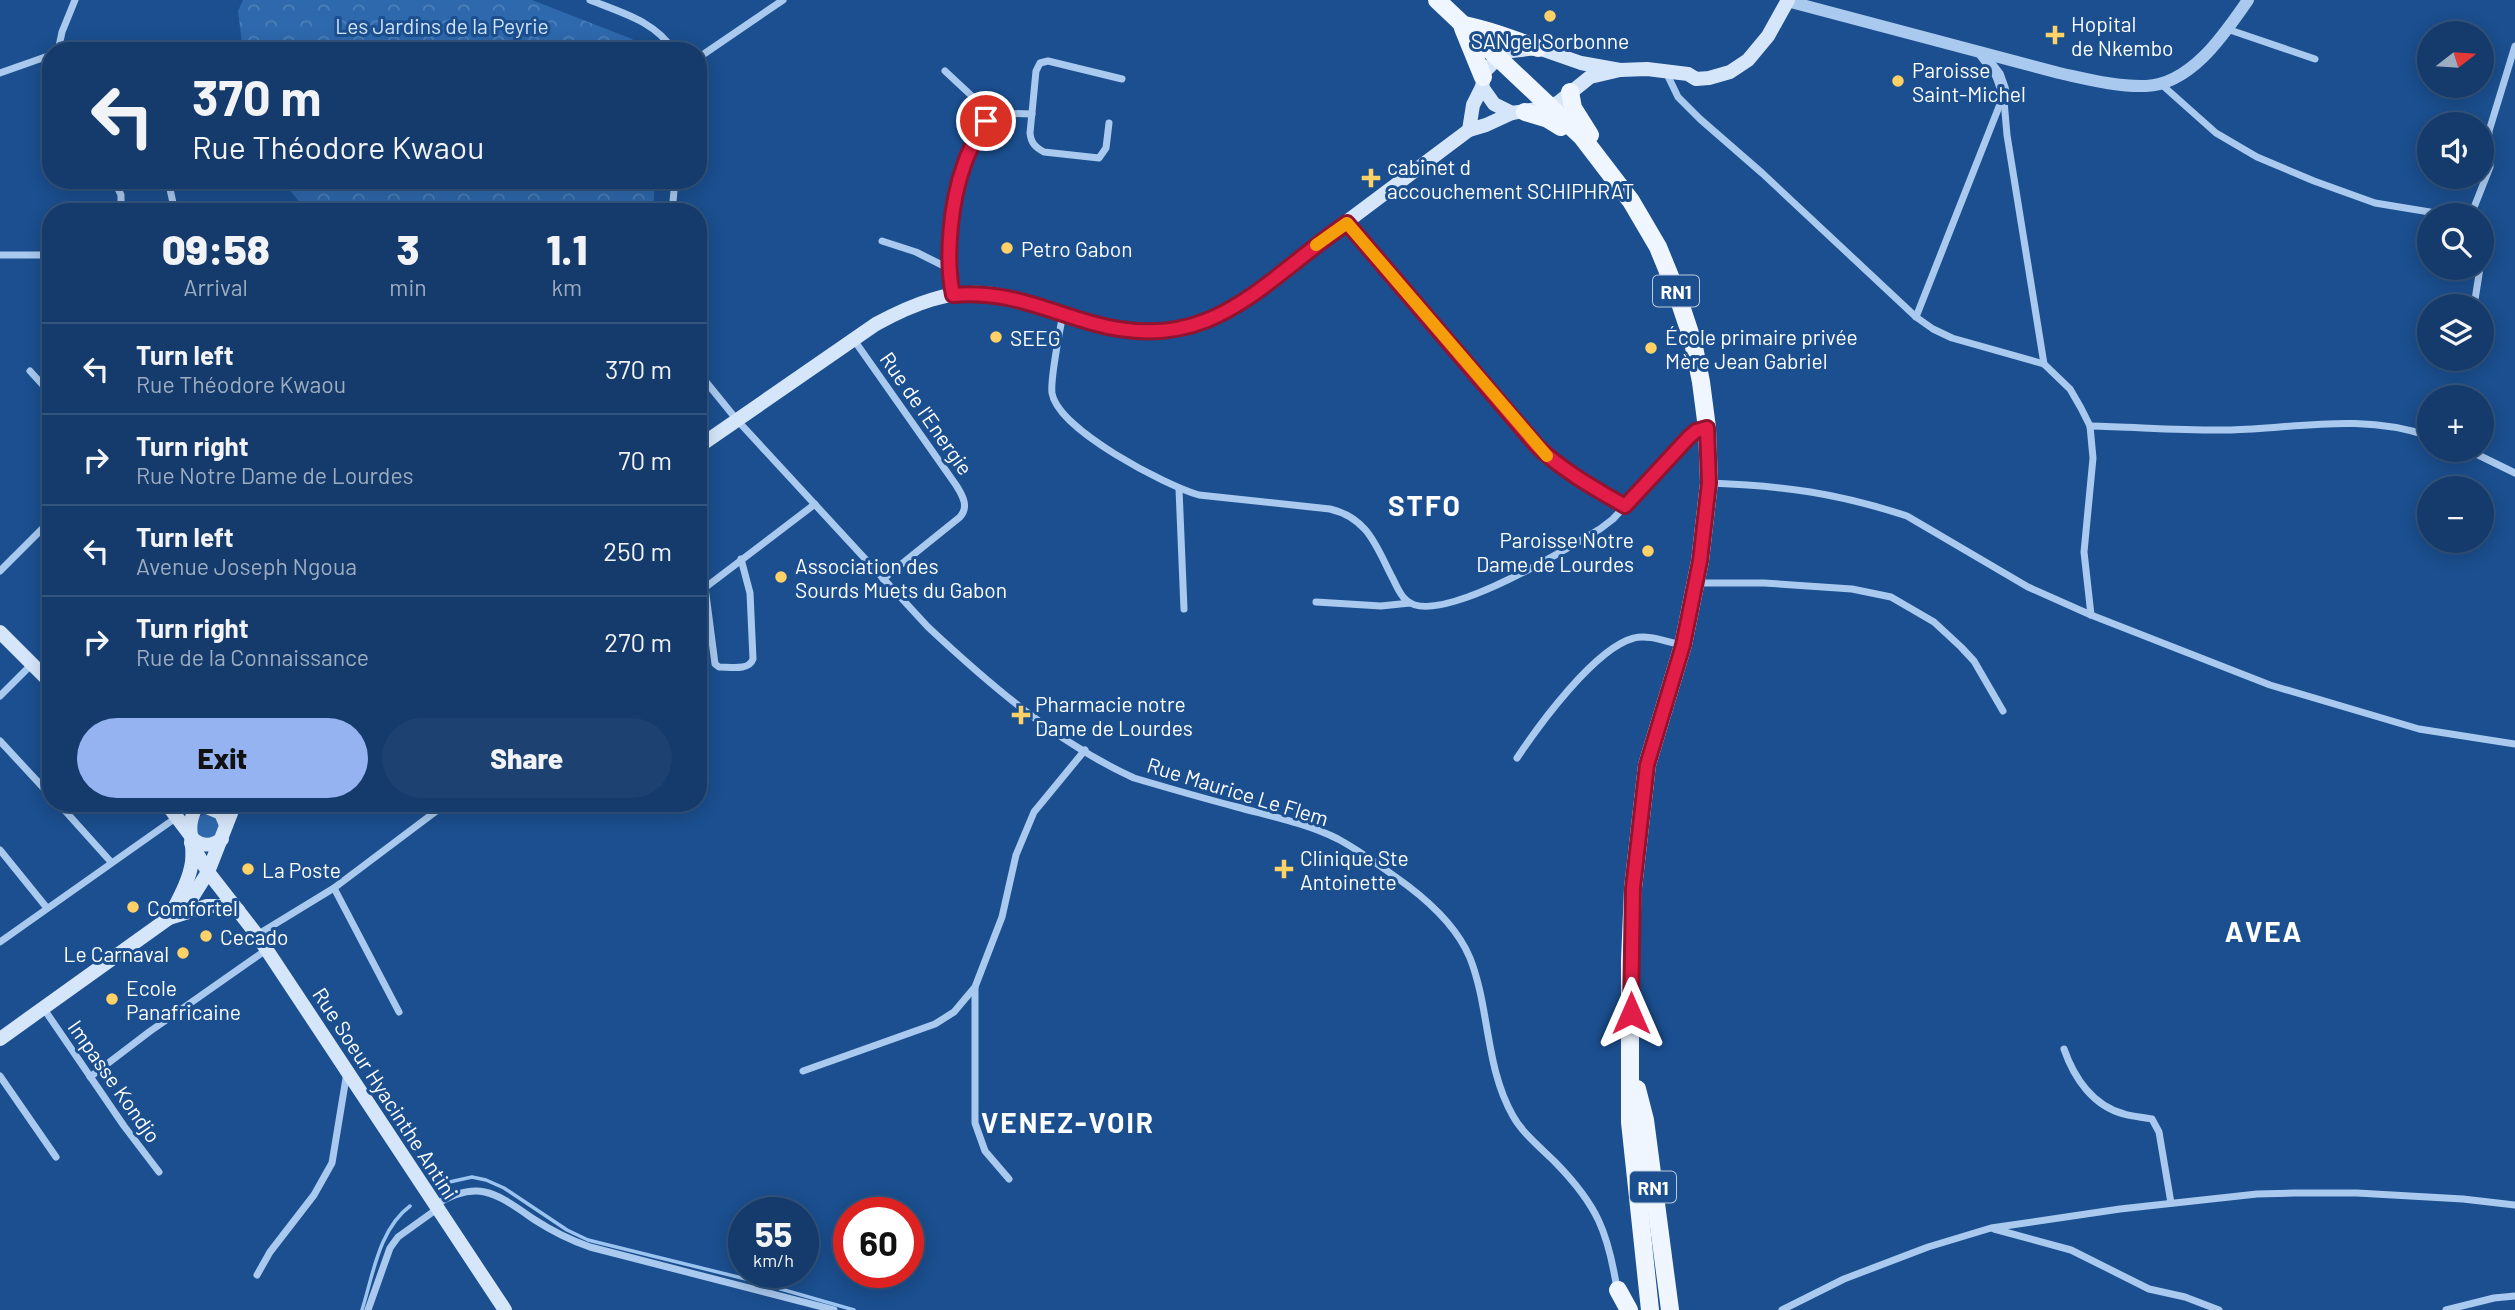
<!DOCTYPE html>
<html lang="en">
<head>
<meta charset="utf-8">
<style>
  :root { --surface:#143b6b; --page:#1d4271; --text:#f1f3f6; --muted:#9dadc1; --line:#33557e; --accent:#95b2f1 }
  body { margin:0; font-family:Barlow,sans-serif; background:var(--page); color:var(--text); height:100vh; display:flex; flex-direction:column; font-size:26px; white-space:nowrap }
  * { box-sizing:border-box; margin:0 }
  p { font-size:23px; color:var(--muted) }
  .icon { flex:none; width:38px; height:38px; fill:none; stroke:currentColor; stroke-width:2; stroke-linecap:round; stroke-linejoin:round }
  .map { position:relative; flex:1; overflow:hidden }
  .panel { position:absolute; left:42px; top:203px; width:665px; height:609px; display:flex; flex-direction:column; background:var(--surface); border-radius:28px; box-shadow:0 4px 18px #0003,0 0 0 2px var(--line) }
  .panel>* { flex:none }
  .banner { position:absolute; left:42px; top:42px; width:665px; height:147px; border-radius:28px; box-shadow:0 4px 18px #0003,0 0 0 2px var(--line); background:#143b6b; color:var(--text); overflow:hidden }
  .needle { width:46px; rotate:73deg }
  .controls { position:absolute; left:2417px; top:21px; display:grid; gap:14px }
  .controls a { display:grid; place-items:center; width:77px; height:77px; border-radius:50%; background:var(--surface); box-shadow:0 4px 18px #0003,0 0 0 2px var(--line); font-size:35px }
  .speed { position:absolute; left:728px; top:1197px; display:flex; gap:14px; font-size:35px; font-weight:700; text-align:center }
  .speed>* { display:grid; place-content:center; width:91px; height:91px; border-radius:50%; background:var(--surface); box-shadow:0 4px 18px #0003,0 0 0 2px var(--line); line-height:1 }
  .speed small { font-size:18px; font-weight:400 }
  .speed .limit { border:10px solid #d22; background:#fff; color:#111 }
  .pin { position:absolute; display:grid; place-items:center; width:60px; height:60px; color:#fff; margin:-30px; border:4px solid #fff; border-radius:50%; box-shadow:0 2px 7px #0007 }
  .me { position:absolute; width:77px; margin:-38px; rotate:0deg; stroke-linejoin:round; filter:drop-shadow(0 0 5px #0008) }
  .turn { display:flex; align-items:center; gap:24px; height:147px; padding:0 35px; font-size:32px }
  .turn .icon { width:91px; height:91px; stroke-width:2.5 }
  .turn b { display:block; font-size:49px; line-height:60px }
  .eta { display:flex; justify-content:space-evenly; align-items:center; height:119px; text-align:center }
  .eta b { font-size:42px; font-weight:800; line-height:49px }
  .primary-button { display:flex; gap:14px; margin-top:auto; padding:14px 35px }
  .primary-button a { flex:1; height:80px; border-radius:42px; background:var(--accent); color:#111; font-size:28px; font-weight:800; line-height:80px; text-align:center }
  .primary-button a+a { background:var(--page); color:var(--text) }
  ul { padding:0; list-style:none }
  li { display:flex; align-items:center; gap:21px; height:91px; padding:0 35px; border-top:2px solid var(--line) }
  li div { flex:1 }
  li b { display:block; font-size:26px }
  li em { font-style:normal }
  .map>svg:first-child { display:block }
</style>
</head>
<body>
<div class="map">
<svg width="2515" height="1310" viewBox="0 0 2515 1310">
  <defs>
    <pattern id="forest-crowns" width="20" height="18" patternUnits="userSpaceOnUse" patternTransform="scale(1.75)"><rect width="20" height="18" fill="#2e69ad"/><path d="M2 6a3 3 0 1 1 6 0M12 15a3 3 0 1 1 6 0" fill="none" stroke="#4d80b9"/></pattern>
  </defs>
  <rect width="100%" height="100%" fill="#1b4f8f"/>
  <circle fill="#2e69ad" cx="207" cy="826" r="12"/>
  <g fill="url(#forest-crowns)">
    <path d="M243,0H532L632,39L645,51H243L238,11Z"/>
    <path d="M282,180H655L653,212H307Z"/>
  </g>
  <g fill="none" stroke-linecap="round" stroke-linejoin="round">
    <g stroke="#9cc4f0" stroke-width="3.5">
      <path d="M445,1183L472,1177L486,1180L504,1188L567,1230L588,1240L746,1279L854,1310"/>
      <path d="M362,1310C373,1275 379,1229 410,1206"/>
    </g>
    <g stroke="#a9c9ee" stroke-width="7">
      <path d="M590,0C622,13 655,21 674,51"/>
      <path d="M2227,29L2315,59"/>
      <path d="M58,51L62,32L75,0"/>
      <path d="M698,58L783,0"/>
      <path d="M945,71L990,113"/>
      <path d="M1666,72L1678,97L1700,119L1762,173L1916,317L1933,329L1952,338L2044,364L2070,389L2081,408L2090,426L2093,458L2084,552L2091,615"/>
      <path d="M0,73L51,55"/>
      <path d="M2161,84L2216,133L2257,157L2314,181L2375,203L2448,215"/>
      <path d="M2003,89L2007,135L2044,364"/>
      <path d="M990,113L1032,114"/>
      <path d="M1109,123L1106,148L1099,158L1044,152C1035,147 1031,143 1030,133L1036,71L1040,63L1048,61L1122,79"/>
      <path d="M114,180L121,195V212"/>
      <path d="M168,180L175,212"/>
      <path d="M672,212L675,180"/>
      <path d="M2471,215L2490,167L2489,131L2515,46"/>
      <path d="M1347,223L1537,446L1578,478L1625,506"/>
      <path d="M882,241L916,252L948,268"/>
      <path d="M0,255H51"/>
      <path d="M953,295C940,234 959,165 990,113"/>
      <path d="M2474,306L2480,268"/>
      <path d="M1063,313C1060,331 1050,378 1052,393C1058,430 1165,485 1199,495L1330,509C1368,518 1376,546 1392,577C1396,584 1399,594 1406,600C1437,629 1568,548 1600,529L1613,519L1689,437L1696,431L1707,428"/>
      <path d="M1916,317L2002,99"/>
      <path d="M854,340L956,485C963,496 969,507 960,517L883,579"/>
      <path d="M30,371L51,394"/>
      <path d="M698,372L737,420L928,627C989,684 1057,743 1134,778C1168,788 1202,798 1237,807C1270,816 1306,823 1338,839C1362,852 1386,870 1408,886C1433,905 1458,929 1470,958C1490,1009 1485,1067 1513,1116C1523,1134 1542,1149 1556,1163C1597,1205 1608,1232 1617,1289"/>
      <path d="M2090,426C2137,427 2184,431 2231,430C2298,428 2362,413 2429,436"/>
      <path d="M2468,450L2515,473"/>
      <path d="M1711,483C1785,486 1837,493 1907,516L2028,587L2091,615L2270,685L2419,729L2515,744"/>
      <path d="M1179,489L1184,609"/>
      <path d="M0,571L51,520"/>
      <path d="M1697,583H1764L1852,589L1891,597L1934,622L1961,647L1974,661L2003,711"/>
      <path d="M705,587L715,664L719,667C730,667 749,671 753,659L750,593L741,559"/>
      <path d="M698,593L815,504"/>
      <path d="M1316,602L1381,606L1410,603"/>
      <path d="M0,696L32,664"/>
      <path d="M0,741L51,796"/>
      <path d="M1517,758C1539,725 1595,648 1634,638C1648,634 1667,642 1682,645"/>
      <path d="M58,803L111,862"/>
      <path d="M0,850L47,908"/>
      <path d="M334,888L399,1012"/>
      <path d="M257,935L334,888L447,803"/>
      <path d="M0,942L177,817"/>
      <path d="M975,988V1123L985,1151L1009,1179"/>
      <path d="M44,1009L124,1126L159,1172"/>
      <path d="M2064,1049C2074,1078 2093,1106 2124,1114C2133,1117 2143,1117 2152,1119L2159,1132L2171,1203"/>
      <path d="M803,1071L935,1024L954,1012L975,987L1002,917L1016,855L1034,812L1085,750"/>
      <path d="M0,1076L56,1157"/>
      <path d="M90,1077L149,1032L266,950"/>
      <path d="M435,1205C479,1178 497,1194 535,1220C552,1231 570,1240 590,1247L834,1310"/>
      <path d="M1994,1229L2071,1250L2149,1289L2185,1297L2219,1310"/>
      <path d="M257,1275L270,1252L314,1195L332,1163L347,1072"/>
      <path d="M368,1310L390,1248L398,1237L437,1209"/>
      <path d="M1782,1310L1844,1279L1928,1247L1991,1228L2120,1209L2257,1194L2294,1193H2357L2463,1199L2515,1205"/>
      <path d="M2446,1310L2494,1298L2515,1296"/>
    </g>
    <g stroke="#a9c9ee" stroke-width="12">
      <path d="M1787,1L2059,73C2087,79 2117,87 2146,86C2192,84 2225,33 2248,0"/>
      <path d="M1982,54L1998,75L2003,89"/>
    </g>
    <g stroke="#d6e6fa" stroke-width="14">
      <path d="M1482,87L1494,104L1512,113"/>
      <path d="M1469,130L1473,105L1482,87L1485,71L1499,57L1511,51L1538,48L1581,63L1620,70L1647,69L1688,74L1696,79L1709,78L1730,72L1748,60L1768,36L1788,0"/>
      <path d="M698,447L876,324C911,305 951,288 992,294C1053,302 1108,340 1172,330C1235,320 1276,274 1325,238C1373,202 1421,166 1469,130L1486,125L1512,113L1549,107L1559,102L1590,77L1620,70"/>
      <path d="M0,632L51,683"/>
      <path d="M166,803L194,840C204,847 212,846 222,839"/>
      <path d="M198,803L221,813L226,825"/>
      <path d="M191,843L208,872L257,935L505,1310"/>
      <path d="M183,912L208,872L235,803"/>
      <path d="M169,918C178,900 189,882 192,862C195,835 183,831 198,803"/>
      <path d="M0,1039L169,918L207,906H223L238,910"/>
    </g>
    <g stroke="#f0f6ff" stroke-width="18">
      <path d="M1437,0L1582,137L1631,201L1658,247L1676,291L1693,342L1701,382L1707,428L1709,483L1700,561L1683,645L1647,765L1633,888L1630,961V1122L1650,1310"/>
      <path d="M1462,25C1489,29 1512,40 1538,48"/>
      <path d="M1463,28L1483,77"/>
      <path d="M1570,92L1573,108L1590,135"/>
      <path d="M1525,112L1548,119L1561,127"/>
      <path d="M1637,1089L1645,1120L1670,1310"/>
      <path d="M1618,1290L1629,1310"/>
    </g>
  </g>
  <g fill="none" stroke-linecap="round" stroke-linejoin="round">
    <defs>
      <path id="route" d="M986,121C978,135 969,149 964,165C951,201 945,257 953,295C1007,290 1042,309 1092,323C1211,357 1260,283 1347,223L1537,446C1563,471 1594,488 1625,506L1689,437L1696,431L1707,428L1709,483L1700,561L1683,645L1647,765L1633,888L1631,1013"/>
    </defs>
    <use href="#route" stroke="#92132f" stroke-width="18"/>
    <use href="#route" stroke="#e11d48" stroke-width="12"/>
    <path stroke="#f59e0b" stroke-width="12" d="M1316,245L1347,223L1547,456"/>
  </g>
  <g fill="#ffd166" stroke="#1b4f8f" stroke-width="2.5">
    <circle cx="1550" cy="16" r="7"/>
    <path d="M2051.5 24.5h7v7h7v7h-7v7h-7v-7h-7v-7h7z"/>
    <circle cx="1898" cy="81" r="7"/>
    <path d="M1367.5 167.5h7v7h7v7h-7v7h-7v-7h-7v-7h7z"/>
    <circle cx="1007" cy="248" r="7"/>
    <circle cx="996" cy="337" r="7"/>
    <circle cx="1651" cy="348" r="7"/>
    <circle cx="1648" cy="551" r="7"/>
    <circle cx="781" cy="577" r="7"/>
    <path d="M1017.5 704.5h7v7h7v7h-7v7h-7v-7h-7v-7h7z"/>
    <circle cx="248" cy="869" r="7"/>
    <path d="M1280.5 858.5h7v7h7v7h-7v7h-7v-7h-7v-7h7z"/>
    <circle cx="133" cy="907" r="7"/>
    <circle cx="206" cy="936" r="7"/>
    <circle cx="183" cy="953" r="7"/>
    <circle cx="112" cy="999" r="7"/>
  </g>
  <g text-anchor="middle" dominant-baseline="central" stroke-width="6" stroke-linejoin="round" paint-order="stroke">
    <g fill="#1b4f8f" stroke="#bbcadd" stroke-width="2">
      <rect x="1653" y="275.5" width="46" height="31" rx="5"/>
      <rect x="1630" y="1171.5" width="46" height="31" rx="5"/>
    </g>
    <g font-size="19" font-weight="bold" fill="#fff">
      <text x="1676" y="291">RN1</text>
      <text x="1653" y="1187">RN1</text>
    </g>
    <g font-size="21" fill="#fff" stroke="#1b4f8f" text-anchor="start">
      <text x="2071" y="23">Hopital<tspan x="2071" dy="24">de Nkembo</tspan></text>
      <text x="1550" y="40" text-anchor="middle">SANgel Sorbonne</text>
      <text x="1912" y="69">Paroisse<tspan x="1912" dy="24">Saint-Michel</tspan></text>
      <text x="1387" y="166">cabinet d<tspan x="1387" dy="24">accouchement SCHIPHRAT</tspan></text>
      <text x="1021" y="248">Petro Gabon</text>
      <text x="1665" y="336">École primaire privée<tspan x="1665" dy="24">Mère Jean Gabriel</tspan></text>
      <text x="1010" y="337">SEEG</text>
      <text x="1634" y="539" text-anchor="end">Paroisse Notre<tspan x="1634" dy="24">Dame de Lourdes</tspan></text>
      <text x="795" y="565">Association des<tspan x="795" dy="24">Sourds Muets du Gabon</tspan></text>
      <text x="1035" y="703">Pharmacie notre<tspan x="1035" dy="24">Dame de Lourdes</tspan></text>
      <text x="1300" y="857">Clinique Ste<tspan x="1300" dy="24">Antoinette</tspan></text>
      <text x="262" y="869">La Poste</text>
      <text x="147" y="907">Comfortel</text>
      <text x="220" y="936">Cecado</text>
      <text x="169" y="953" text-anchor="end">Le Carnaval</text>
      <text x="126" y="987">Ecole<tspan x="126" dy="24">Panafricaine</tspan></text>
    </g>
    <g font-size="21" fill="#cfe3fa" stroke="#1b4f8f">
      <text x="442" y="25">Les Jardins de la Peyrie</text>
    </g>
    <g font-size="21" fill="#fff" stroke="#1b4f8f">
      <text transform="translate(927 413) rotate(55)">Rue de l'Energie</text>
      <text transform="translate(1238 791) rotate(17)">Rue Maurice Le Flem</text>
      <text transform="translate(115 1081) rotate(55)">Impasse Kondjo</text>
      <text transform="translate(386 1093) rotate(57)">Rue Soeur Hyacinthe Antini</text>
    </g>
    <g font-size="28" font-weight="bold" letter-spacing="2" fill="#fff" stroke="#1b4f8f">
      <text x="1425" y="505">STFO</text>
      <text x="2264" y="931">AVEA</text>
      <text x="1068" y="1122">VENEZ-VOIR</text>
    </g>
  </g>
</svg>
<div class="controls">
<a><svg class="needle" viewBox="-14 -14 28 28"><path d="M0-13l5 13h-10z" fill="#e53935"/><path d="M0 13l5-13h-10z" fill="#9dadc1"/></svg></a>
<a><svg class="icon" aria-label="sound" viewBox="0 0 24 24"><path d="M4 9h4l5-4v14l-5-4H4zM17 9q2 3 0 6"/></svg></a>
<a><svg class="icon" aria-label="search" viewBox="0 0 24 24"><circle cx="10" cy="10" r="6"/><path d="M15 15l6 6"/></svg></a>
<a><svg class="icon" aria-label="layers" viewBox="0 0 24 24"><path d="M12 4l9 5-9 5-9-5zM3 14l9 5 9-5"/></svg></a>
<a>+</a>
<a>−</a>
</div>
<div class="speed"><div>55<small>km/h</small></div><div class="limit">60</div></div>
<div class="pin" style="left:986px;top:121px;background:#d93025"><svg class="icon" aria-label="arrive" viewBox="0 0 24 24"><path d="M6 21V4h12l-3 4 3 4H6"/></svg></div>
<svg class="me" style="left:1631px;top:1013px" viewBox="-20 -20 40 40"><path d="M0-17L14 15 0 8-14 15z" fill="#e11d48" stroke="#fff" stroke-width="4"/></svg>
<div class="banner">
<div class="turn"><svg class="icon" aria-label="left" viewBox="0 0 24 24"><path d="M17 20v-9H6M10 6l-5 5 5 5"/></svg><div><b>370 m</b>Rue Théodore Kwaou</div></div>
</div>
<section class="panel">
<div class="eta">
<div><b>09:58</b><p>Arrival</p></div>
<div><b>3</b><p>min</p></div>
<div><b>1.1</b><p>km</p></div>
</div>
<ul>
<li><svg class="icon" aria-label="left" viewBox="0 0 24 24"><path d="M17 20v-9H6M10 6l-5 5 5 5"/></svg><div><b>Turn left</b><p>Rue Théodore Kwaou</p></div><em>370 m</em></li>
<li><svg class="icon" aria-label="right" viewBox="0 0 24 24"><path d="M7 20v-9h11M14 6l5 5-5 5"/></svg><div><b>Turn right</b><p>Rue Notre Dame de Lourdes</p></div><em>70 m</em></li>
<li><svg class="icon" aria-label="left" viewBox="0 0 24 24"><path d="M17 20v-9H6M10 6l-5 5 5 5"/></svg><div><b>Turn left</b><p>Avenue Joseph Ngoua</p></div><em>250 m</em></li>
<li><svg class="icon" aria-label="right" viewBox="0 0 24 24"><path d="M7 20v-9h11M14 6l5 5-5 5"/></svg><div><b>Turn right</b><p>Rue de la Connaissance</p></div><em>270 m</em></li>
</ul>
<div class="primary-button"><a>Exit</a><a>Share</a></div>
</section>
</div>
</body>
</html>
